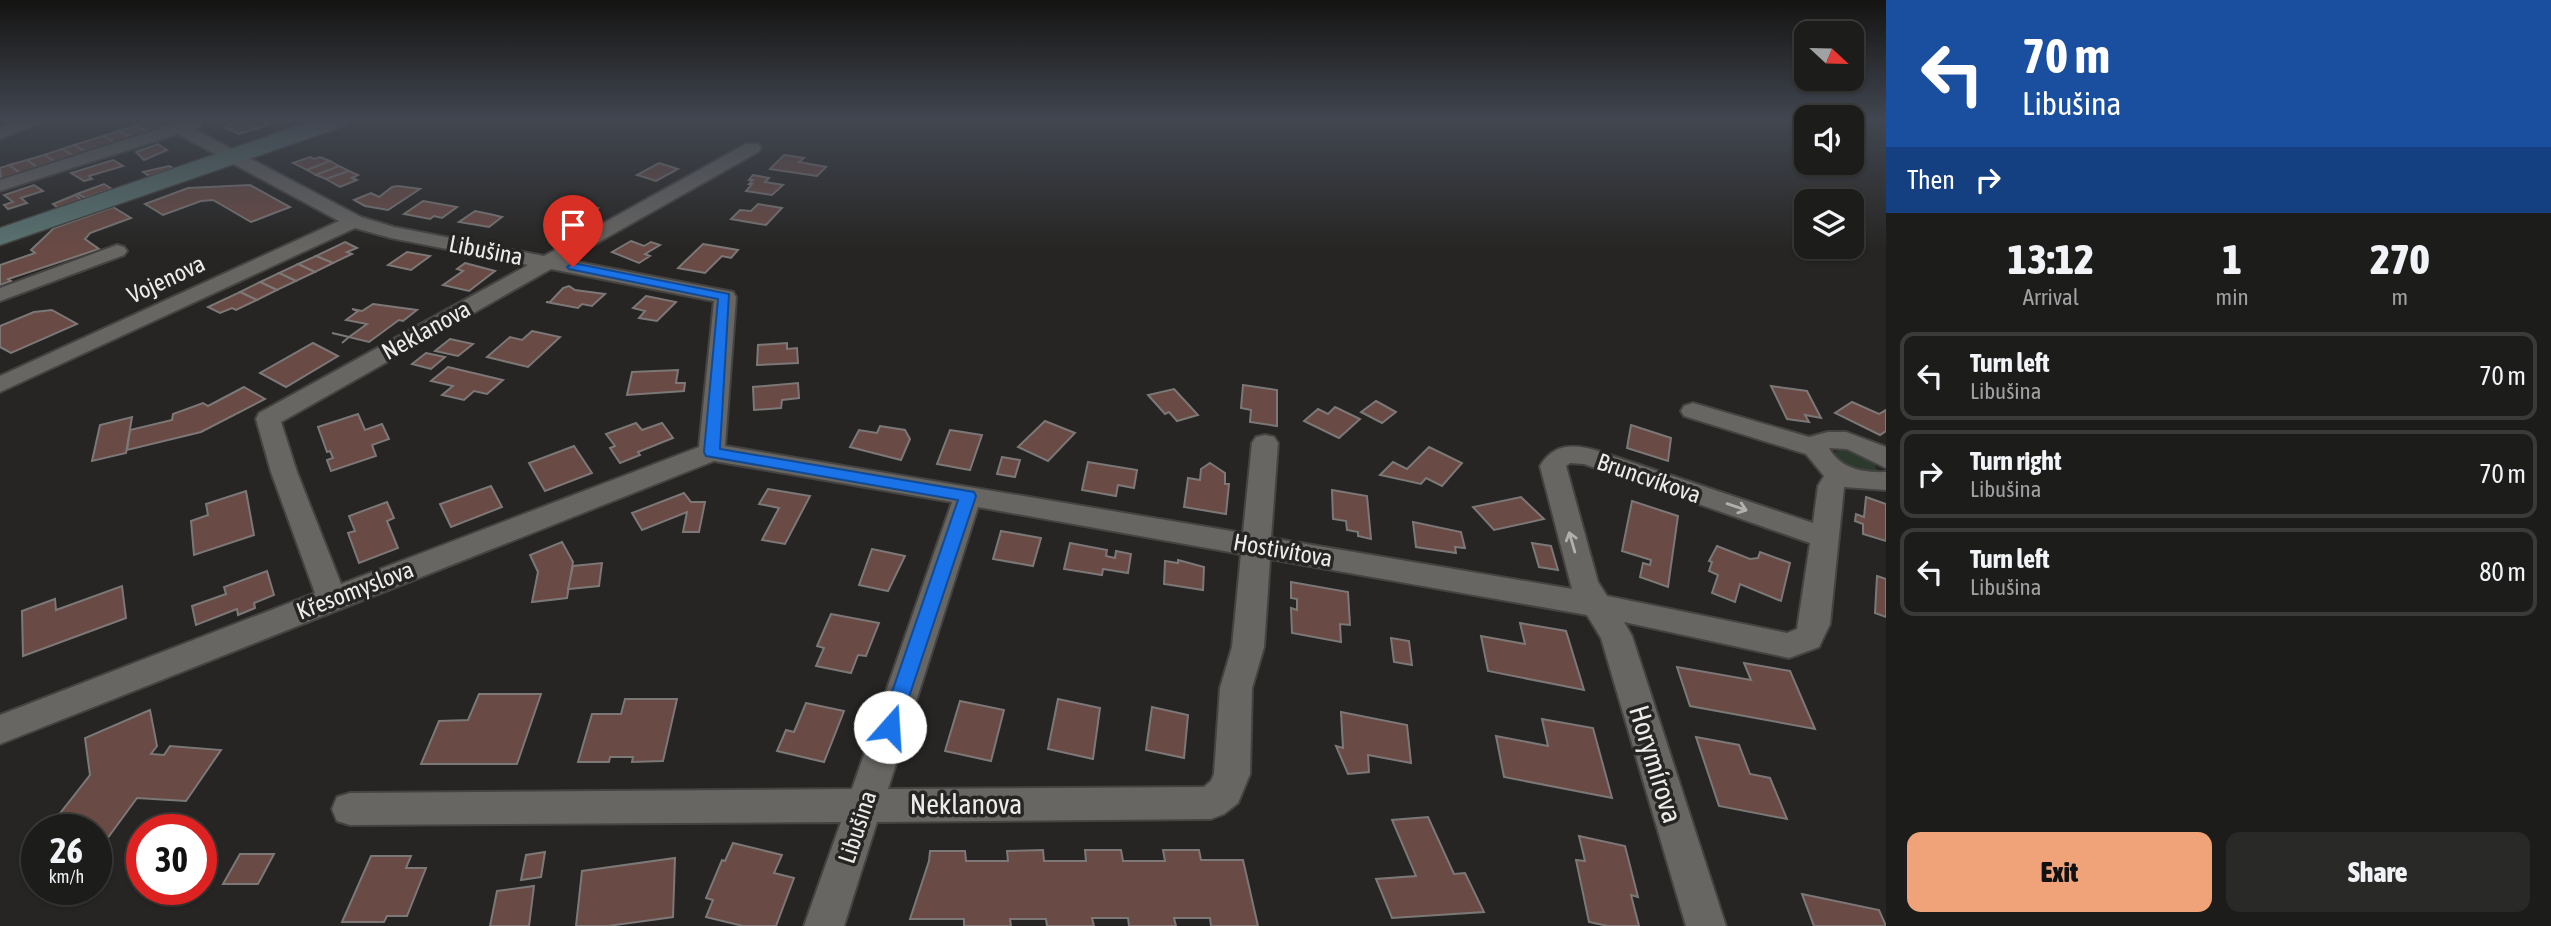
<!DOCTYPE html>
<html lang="en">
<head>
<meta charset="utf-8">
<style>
  :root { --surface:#1c1c1a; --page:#292927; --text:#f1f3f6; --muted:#a0a1a2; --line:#3a3a39; --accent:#f0a278 }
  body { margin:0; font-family:"Asap Condensed",sans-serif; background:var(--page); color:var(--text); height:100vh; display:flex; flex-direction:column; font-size:26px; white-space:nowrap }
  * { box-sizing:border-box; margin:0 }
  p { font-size:23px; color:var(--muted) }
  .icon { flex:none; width:38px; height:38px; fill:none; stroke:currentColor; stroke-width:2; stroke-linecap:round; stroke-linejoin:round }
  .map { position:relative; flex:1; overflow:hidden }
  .panel { display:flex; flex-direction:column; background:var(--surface); width:665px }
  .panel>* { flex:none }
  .banner { background:#1a4fa0; color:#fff; overflow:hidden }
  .needle { width:46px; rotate:112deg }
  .tools { position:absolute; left:1794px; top:21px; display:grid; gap:14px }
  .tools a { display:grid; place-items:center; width:70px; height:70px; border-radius:14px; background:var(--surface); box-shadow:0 2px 5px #0004,0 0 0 2px var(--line); font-size:35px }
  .speed { position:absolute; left:21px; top:814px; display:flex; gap:14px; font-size:35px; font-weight:700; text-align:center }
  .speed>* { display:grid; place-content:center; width:91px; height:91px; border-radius:50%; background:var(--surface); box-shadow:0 2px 5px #0004,0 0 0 2px var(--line); line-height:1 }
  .speed small { font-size:18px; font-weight:400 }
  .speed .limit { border:10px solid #d22; background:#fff; color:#111 }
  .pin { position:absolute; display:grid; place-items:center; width:60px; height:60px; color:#fff; margin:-72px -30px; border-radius:50% 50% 50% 0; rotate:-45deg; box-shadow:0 0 7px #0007 }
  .pin .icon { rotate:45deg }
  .me { position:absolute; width:77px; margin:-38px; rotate:19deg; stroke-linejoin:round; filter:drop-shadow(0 0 5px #0008) }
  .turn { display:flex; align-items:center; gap:24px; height:147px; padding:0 21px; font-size:32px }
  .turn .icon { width:91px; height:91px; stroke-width:2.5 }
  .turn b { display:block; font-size:49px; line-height:60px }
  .then { display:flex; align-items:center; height:66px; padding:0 21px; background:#0003; gap:14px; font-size:26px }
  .eta { display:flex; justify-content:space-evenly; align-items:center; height:119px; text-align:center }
  .eta b { font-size:42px; font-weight:800; line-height:49px }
  .primary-button { display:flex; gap:14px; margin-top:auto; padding:14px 21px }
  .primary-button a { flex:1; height:80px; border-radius:14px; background:var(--accent); color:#111; font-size:28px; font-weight:800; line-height:80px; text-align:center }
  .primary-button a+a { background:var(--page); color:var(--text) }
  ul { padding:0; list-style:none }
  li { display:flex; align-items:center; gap:21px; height:88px; margin:0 14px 10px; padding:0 7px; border:4px solid var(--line); border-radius:14px }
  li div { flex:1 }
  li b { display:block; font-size:26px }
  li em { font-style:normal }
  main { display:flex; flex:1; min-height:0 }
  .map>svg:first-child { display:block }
</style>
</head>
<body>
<main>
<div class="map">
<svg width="1886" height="926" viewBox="0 0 1886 926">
  <rect width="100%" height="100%" fill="#262523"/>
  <path fill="#2b3a2c" d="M1844,448L1873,460L1877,470C1861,477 1847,467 1834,458L1833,453Z"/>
  <g fill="#6a4a44" stroke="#7b7877" stroke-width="2">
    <path d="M262,120L270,124L255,129L240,121Z"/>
    <path d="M150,121L163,127L148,132L135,126Z"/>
    <path d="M240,121L255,129L239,134L224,127Z"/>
    <path d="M135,126L148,132L132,138L119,131Z"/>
    <path d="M119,131L132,138L116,143L103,136Z"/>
    <path d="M103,136L116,143L86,152L74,145Z"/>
    <path d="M158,144L167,150L144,160L136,152Z"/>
    <path d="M74,145L86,152L74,156L62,149Z"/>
    <path d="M62,149L74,156L56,162L44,155Z"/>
    <path d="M44,155L56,162L38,168L27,160Z"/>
    <path d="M784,155L804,158L799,162L826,167L817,176L770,169Z"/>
    <path d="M310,157L314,159L320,157L330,161L307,170L293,163Z"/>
    <path d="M27,160L38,168L20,173L9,165Z"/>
    <path d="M113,160L123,166L89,176L92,179L84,181L71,173Z"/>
    <path d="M330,161L339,166L316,175L307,170Z"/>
    <path d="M659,163L678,169L656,181L637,175Z"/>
    <path d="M9,165L20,173L1,179L0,168Z"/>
    <path d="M169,166L173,168L149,176L143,172Z"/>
    <path d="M339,166L349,171L326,179L316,175Z"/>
    <path d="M349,171L358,175L352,178L357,180L340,187L326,179Z"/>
    <path d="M753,175L769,178L765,182L783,185L772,195L746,191L752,184H749L753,180H749Z"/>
    <path d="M104,184L112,189L85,198L77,194Z"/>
    <path d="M34,185L43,191L21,198L27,203L8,209L4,205L13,202L4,195Z"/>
    <path d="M250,185L290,207L251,222L213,200L201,201L163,215L145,204L188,188Z"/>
    <path d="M398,186L420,189L388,210L365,206L354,200L371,193L379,197L392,187Z"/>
    <path d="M75,195L82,200L58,208L53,204Z"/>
    <path d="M423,201L457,207L442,218L434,216L430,219L404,214Z"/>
    <path d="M585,204L598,208L576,223L565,227L548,220L566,209L571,211Z"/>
    <path d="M758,204L782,208L766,225L731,219L740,210L751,211Z"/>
    <path d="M113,207L131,218L90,233L85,239L99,249L8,279L11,281L0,285V265L35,253L31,250L54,228Z"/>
    <path d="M475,211L494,215L502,217L489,227L459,222Z"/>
    <path d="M631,241L644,246L651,242L660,245L645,254L650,256L639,263L612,252Z"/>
    <path d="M345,242L357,248L347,252L352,254L333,263L316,256Z"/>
    <path d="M703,244L738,250L731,258L722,256L705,273L678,268Z"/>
    <path d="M407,252L430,256L411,270L388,265Z"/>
    <path d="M316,256L333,263L315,272L298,264Z"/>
    <path d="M465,263L495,271L469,291L443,285L463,271L457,269Z"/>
    <path d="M298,264L315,272L296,281L279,273Z"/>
    <path d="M279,273L296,281L277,290L260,282Z"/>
    <path d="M260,282L277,290L257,300L240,292Z"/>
    <path d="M569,286L575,290L605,294L592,306L582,304L578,308L546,302H550L563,288Z"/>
    <path d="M240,292L257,300L236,310L232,308L220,313L208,307Z"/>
    <path d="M646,296L676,302L657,321L639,318L645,311L633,308Z"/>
    <path d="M373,304L417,310L403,321L399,320L369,342L349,337L342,343L349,337L332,333L349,337L367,324L346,320L358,311L352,309L362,311Z"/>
    <path d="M52,310L77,324L11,353L0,347V326L34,312Z"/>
    <path d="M532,331L560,337L528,367L487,357L510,337L522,340Z"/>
    <path d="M450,339L473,344L458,356L435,351Z"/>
    <path d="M313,343L338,356L286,387L260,373Z"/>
    <path d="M787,343V349L797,348L798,363L757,365L758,345Z"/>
    <path d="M426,353L445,357L431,369L412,364Z"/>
    <path d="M448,367L503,380L487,394L474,391L464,400L442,395L453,386L431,381Z"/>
    <path d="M678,370L676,383H685L684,391L627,395L632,372Z"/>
    <path d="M798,383L799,398L782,400L781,408L754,410L753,387Z"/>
    <path d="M1243,385L1277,390V426L1250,422L1251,410L1241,408Z"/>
    <path d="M1771,386L1807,391L1821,418L1805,415L1809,422L1787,419Z"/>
    <path d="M244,387L265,399L201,432L127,450L130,430L172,420L173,414L203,403L208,406Z"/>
    <path d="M1174,389L1198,415L1177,421L1169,412L1165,414L1148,395Z"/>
    <path d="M1376,401L1396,412L1382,423L1361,412Z"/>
    <path d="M1852,402L1879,414L1886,410V431L1880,435L1835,413Z"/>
    <path d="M1335,407L1360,419L1339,438L1304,421L1318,409L1328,414Z"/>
    <path d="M358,414L365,430L382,424L389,439L372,445L376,456L331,471L327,460L333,458L330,451L327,452L318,427Z"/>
    <path d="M132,417L126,453L92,461L100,425Z"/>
    <path d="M1045,421L1075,433L1048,461L1018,447Z"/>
    <path d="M636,423L642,430L662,423L673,438L638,452L640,455L620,463L610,448L615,446L606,434Z"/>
    <path d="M1631,425L1671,438L1668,461L1627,448Z"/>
    <path d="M880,426L905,430L910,439L901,460L850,447L859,430L877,433Z"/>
    <path d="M950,430L982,435L970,470L937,464Z"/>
    <path d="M574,446L592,473L545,491L529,463Z"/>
    <path d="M1429,447L1462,463L1442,486L1426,478L1421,484L1380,475L1393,462L1407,469Z"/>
    <path d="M1002,457L1020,460L1015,477L997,474Z"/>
    <path d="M1088,462L1137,470L1134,488L1118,485L1116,496L1082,490Z"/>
    <path d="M1210,463L1225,473V484H1229L1226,514L1184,507L1188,478L1200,480L1201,469Z"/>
    <path d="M491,486L502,507L451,527L440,504Z"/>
    <path d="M768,489L810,496L785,544L762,540L779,508L759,504Z"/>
    <path d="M1332,490L1367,496L1371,539L1358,536V532L1347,530L1346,521L1333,519Z"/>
    <path d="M246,491L254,535L194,555L191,521L208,515L206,504Z"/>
    <path d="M684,493L691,502H705L699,532H683L687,512L642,530L632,513Z"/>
    <path d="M1521,497L1544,519L1494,530L1473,507Z"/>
    <path d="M1866,497L1886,504V541L1863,534V524L1855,521L1856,514L1864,517Z"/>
    <path d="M1632,501L1678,516L1668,587L1640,577L1643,563L1650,565L1651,560L1622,551Z"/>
    <path d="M387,502L394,518L387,521L398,548L359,563L348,533L355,531L349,516Z"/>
    <path d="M1413,522L1461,532L1465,548L1455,547L1456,553L1416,547Z"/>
    <path d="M1001,531L1041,538L1033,566L993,559Z"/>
    <path d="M562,542L573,562L567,598L532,602L538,572L530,555Z"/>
    <path d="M1070,543L1107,550L1106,556L1115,558L1116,551L1131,554L1128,573L1103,569L1102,575L1064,569Z"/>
    <path d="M1532,543L1551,546L1558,570L1539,567Z"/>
    <path d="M1717,546L1750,559L1758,558L1760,552L1790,563L1781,601L1740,584L1735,602L1712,593L1718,575L1709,571L1712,562L1709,561Z"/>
    <path d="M872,549L905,556L888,591L859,585Z"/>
    <path d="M1178,560L1204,567L1203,590L1164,584L1165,561L1178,563Z"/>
    <path d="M602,563L599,586L568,589L573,566Z"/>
    <path d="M267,571L274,595L254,603L255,608L238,615L237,609L196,625L192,606L226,594L224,587Z"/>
    <path d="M1877,576L1886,579V617L1875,613Z"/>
    <path d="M1291,582L1348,592L1350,625L1340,624L1341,642L1292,633L1291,608L1297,610V599L1291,598Z"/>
    <path d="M122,586L126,618L23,656L22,611L55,599L56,610Z"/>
    <path d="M831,614L879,623L866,656L858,655L851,673L816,666L824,648L817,646Z"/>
    <path d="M1520,623L1566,631L1584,690L1488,671L1481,636L1525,644Z"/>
    <path d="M1391,638L1409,641L1412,665L1394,662Z"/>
    <path d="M1744,663L1790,671L1815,729L1690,706L1677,667L1751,680Z"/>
    <path d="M479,694H541L517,764H421L439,721L468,720Z"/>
    <path d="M625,699H677L663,761L632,762L633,757H610L609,762H578L592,714H621Z"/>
    <path d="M1058,699L1100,708L1093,759L1048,749Z"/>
    <path d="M960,701L1004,710L991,761L945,751Z"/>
    <path d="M806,703L844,711L824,762L777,751L786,730L794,732Z"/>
    <path d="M1152,707L1188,715L1184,758L1146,750Z"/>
    <path d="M150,710L157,746L151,754L164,755L170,746L221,750L186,801L137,798L96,854V830H47L90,775L85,738Z"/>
    <path d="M1341,712L1407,725L1411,763L1368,755L1369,772L1348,774L1336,746L1343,748Z"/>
    <path d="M1542,719L1593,728L1612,798L1504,777L1496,736L1548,746Z"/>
    <path d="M1696,737L1739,745L1750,774L1770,778L1787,819L1719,806Z"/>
    <path d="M1428,817L1454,874L1465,873L1484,912L1392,918L1376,879L1416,876L1392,820Z"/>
    <path d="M1579,836L1625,846L1638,897L1631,895L1639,926H1608L1589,922L1576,860L1585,861Z"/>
    <path d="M37,843V865L21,864Z"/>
    <path d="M733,843L782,855L774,873L794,878L776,926H743L706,917L713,900L706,898L722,860L725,861Z"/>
    <path d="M1043,850L1044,861H1086L1085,850H1121L1123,861H1165L1163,850H1199L1201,860H1243L1258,926H1211L1210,918H1174L1176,926H1129L1128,918H1092L1094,926H1047L1046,919H1010L1011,926H964V919H910L929,861L930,851H965L966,861H1008L1007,851Z"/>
    <path d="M545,852L541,877L521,880L526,855Z"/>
    <path d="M240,854H274L258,884H223Z"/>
    <path d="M371,856H411L406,868H426L407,916H387L384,922H342Z"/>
    <path d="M675,858L673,917L608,926H576L582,871Z"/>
    <path d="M534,886L529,926H490L497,891Z"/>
    <path d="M1802,894L1879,910L1886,926H1814Z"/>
  </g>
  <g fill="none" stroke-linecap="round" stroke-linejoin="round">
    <defs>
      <g id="minor">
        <path d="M22,120H47L0,139V128Z"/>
        <path d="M186,120H201V126L194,129L361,217L394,227L544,256L746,144H758L761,148L758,152L567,260L733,292L736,297L725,446L1243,533L1252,443L1256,437L1265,435L1274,437L1278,443L1271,538L1572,589L1540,466C1554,443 1574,444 1598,451L1813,523L1818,486L1824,476L1806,454L1684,416L1681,411L1684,406L1693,403L1809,437L1828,432H1846L1886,447V468L1847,449L1829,448C1840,469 1864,473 1886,472V490L1844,487L1830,624L1819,647L1789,658L1624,622L1632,636L1726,926H1686L1601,638L1587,615L1270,559L1264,647L1252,688L1250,774L1238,803L1224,814L1211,819L877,822L844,926H804L841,822L350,825L337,821L332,809L337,797L350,793L852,789L952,502L714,461L0,744V715L315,593L271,472L256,419L259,413L528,265L391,238L355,228L0,392V376L339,221L178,134L0,191V180ZM551,269L714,301L699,447L341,584L297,472L281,422ZM1570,463L1584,464L1810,543L1797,629L1787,633L1607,596L1598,582L1566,466ZM978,507L1241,554L1232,647L1220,688L1214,774L1211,781L1204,787L888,789Z"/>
        <path d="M117,245L124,247L127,251L124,255L0,301V288Z"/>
      </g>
      <path id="secondary" d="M315,120H350L347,125L0,245V228Z"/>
    </defs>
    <use href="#minor" stroke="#444341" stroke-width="4"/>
    <use href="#secondary" stroke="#444341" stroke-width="3"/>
    <use href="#minor" fill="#676663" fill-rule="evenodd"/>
    <use href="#secondary" fill="#597370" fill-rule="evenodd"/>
  </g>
  <defs><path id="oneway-shaft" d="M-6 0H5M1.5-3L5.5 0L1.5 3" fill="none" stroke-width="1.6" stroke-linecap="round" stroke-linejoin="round" transform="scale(1.75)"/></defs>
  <g stroke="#b0b0ad">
    <use href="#oneway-shaft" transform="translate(1737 507) rotate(19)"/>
    <use href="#oneway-shaft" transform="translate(1572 542) rotate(-106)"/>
  </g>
  <linearGradient id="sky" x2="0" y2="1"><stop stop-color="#151413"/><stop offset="0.48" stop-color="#414650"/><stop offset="1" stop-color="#414650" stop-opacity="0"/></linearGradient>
  <rect width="1886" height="250" fill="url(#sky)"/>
  <path fill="#1a73e8" stroke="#114b97" stroke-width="2" d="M573,263L729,294L720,449L974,492L976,496L897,733L890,736L883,733L880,727L958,500L706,456L704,452L718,299L569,269L567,267Z"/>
  <g text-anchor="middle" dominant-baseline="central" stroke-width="7" stroke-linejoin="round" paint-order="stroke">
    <g font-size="24" fill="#ececea" stroke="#262523">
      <text transform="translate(486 250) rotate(11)">Libušina</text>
      <text transform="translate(166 279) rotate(-25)">Vojenova</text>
      <text transform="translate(426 330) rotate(-29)">Neklanova</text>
      <text transform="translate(1649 478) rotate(19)">Bruncvíkova</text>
      <text transform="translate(1283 550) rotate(10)">Hostivítova</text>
      <text transform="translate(355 590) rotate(-21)">Křesomyslova</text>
      <text transform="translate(857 827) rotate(-72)">Libušina</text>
    </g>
    <g font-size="28" fill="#ececea" stroke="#262523">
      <text transform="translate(1656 764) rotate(73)">Horymírova</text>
      <text x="966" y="804">Neklanova</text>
    </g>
  </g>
</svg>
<div class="tools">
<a><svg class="needle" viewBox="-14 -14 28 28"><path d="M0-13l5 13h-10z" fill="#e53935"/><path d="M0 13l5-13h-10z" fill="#a0a1a2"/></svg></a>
<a><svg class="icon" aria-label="sound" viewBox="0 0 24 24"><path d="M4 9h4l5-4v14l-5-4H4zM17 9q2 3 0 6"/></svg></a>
<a><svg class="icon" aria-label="layers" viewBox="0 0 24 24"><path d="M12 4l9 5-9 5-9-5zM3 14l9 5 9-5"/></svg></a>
</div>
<div class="speed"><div>26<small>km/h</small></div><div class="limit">30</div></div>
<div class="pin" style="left:573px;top:267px;background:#d93025"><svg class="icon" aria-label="arrive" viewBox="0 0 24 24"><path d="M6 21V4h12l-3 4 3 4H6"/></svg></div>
<svg class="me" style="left:890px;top:727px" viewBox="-20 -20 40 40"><circle r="19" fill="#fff"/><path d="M0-13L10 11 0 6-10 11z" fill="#1a73e8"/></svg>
</div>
<section class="panel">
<div class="banner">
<div class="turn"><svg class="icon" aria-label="left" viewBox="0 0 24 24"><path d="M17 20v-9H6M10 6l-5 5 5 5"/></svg><div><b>70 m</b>Libušina</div></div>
<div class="then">Then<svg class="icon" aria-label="right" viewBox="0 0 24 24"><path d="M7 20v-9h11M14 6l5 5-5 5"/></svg></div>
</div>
<div class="eta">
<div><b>13:12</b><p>Arrival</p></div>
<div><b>1</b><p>min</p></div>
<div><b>270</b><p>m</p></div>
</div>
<ul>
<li><svg class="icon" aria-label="left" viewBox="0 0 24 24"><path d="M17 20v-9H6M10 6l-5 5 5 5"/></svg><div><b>Turn left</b><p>Libušina</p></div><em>70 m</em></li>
<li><svg class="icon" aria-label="right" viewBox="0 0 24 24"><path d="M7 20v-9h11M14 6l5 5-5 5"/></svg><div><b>Turn right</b><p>Libušina</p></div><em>70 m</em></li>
<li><svg class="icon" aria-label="left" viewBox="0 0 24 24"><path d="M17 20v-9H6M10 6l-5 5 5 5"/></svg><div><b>Turn left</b><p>Libušina</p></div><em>80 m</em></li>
</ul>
<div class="primary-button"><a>Exit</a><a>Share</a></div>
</section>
</main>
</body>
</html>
